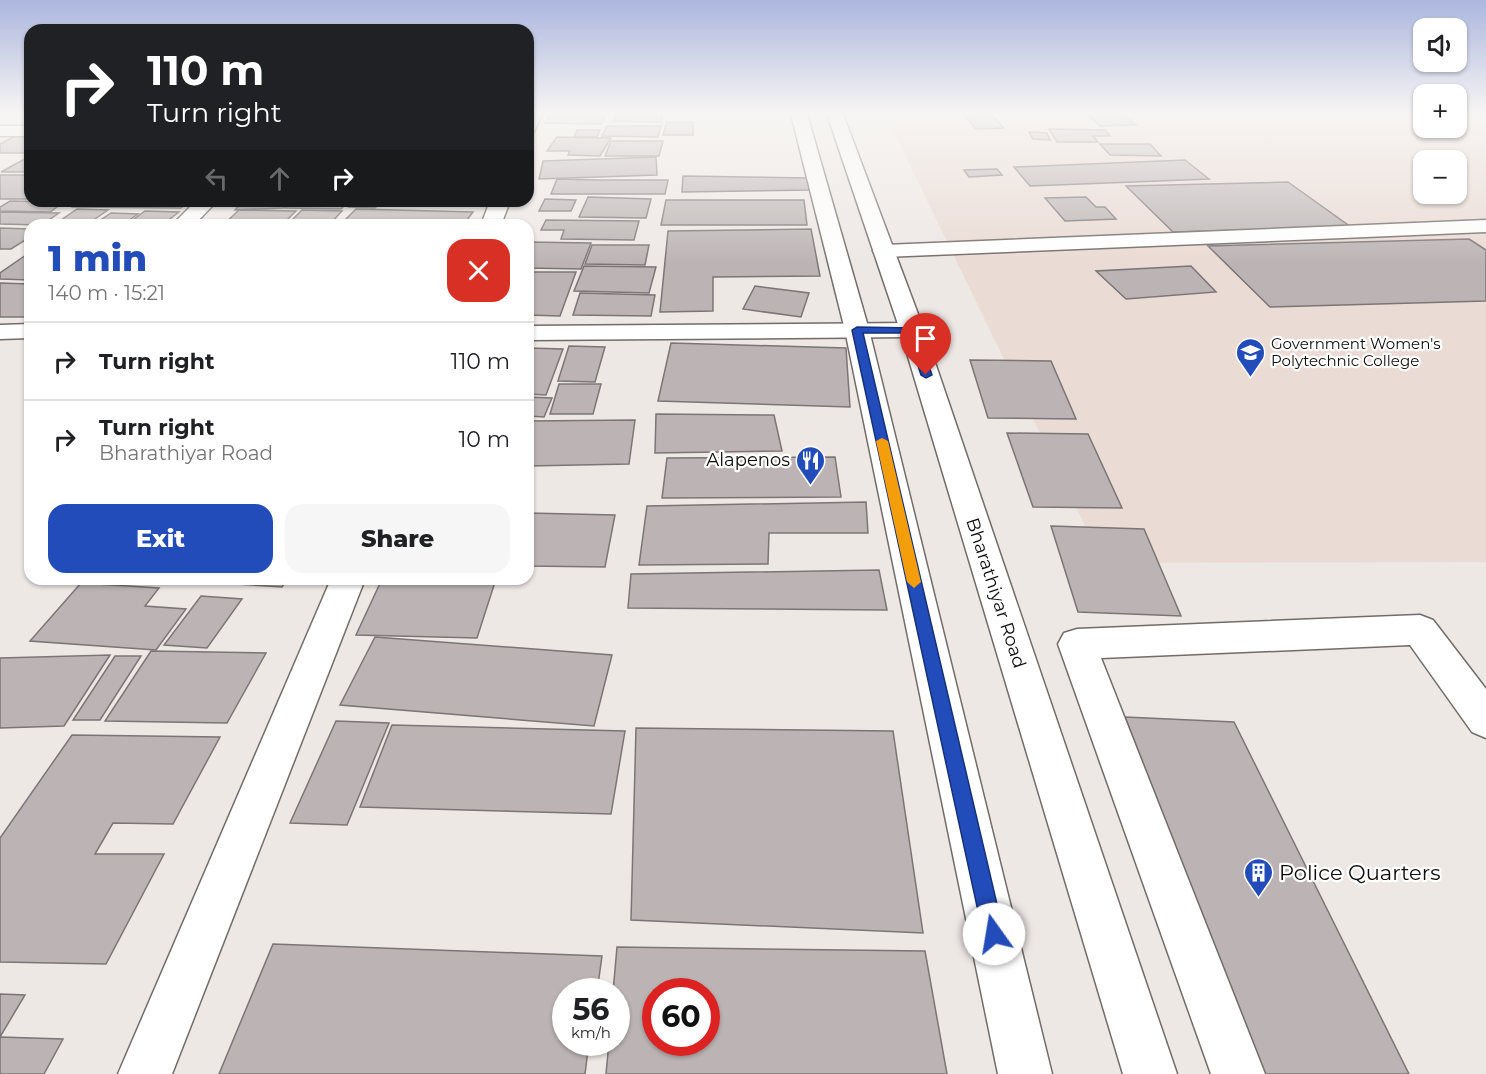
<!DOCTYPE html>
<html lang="en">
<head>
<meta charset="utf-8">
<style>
  :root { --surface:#fff; --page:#f6f6f6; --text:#202124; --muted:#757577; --line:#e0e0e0; --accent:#224cba }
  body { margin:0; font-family:Montserrat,sans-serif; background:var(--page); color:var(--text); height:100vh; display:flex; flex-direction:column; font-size:22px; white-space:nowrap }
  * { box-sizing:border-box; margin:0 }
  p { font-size:20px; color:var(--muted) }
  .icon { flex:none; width:33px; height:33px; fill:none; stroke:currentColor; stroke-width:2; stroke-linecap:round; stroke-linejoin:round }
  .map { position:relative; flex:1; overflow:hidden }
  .sheet { position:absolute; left:24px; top:219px; width:510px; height:366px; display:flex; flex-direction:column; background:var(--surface); border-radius:18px; box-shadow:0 2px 4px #0004 }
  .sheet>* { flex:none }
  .hud { position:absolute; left:24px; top:24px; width:510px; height:183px; border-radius:18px; box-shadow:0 2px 4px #0004; background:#202124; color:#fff; overflow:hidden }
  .controls { position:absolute; left:1413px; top:18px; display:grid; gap:12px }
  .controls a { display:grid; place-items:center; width:54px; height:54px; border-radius:12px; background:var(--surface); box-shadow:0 2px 4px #0004; font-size:30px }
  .speed { position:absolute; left:552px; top:978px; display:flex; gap:12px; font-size:30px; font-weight:700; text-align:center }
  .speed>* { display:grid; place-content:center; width:78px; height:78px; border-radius:50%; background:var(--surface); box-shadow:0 2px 4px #0004; line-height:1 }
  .speed small { font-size:15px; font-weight:400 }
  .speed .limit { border:9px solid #d22; background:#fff; color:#111 }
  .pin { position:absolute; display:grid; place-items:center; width:51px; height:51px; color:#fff; margin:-62px -26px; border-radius:50% 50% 50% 0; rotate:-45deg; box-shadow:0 0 6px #0007 }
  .pin .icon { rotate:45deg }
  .me { position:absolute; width:66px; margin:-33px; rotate:347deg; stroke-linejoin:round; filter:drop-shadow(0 0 4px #0008) }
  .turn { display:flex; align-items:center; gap:21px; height:126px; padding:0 24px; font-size:27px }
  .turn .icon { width:78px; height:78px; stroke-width:2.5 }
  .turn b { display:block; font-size:42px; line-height:51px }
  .lanes { display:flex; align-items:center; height:57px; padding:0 24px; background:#0003; justify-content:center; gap:30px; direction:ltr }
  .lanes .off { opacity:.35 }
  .round { display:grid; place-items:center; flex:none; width:63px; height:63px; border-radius:18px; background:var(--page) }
  .head { display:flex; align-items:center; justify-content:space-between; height:102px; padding:0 24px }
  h1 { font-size:36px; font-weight:800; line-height:45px; color:var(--accent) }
  .primary-button { display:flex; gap:12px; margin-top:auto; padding:12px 24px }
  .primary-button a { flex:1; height:69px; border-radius:18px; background:var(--accent); color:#fff; font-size:24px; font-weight:800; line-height:69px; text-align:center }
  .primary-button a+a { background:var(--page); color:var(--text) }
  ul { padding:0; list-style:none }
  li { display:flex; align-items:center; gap:18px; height:78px; padding:0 24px; border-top:2px solid var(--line) }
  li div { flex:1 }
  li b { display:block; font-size:22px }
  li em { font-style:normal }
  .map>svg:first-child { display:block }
</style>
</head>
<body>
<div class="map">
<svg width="1486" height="1074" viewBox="0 0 1486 1074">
  <rect width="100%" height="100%" fill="#eee8e5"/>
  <path fill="#eadbd4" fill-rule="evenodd" d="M885,114H1423L1424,128H1456L1457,114H1465L1486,125V562L1103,563ZM1424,160H1456V194H1424Z"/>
  <g fill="#bcb4b4" stroke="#7c7575" stroke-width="1.5" fill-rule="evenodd">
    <path d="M551,114H606L601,124L545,123Z"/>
    <path d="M616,114H663L661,122L613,121Z"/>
    <path d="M963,114H991L1004,128L976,129Z"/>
    <path d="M1086,114H1122L1136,125L1100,126Z"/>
    <path d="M667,122H693V135H663Z"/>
    <path d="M607,126H661L658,137L602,136Z"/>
    <path d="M1049,129L1105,130L1110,136H1093L1098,142H1057Z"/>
    <path d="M577,130H600L597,137H574Z"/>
    <path d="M1029,132L1047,133L1050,140L1033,139Z"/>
    <path d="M15,136H30V153H0V144Z"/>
    <path d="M557,137L611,138L600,156L568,155L570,151H547Z"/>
    <path d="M611,141H663L659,156H605Z"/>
    <path d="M1100,144H1150L1161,156L1110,155Z"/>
    <path d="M30,156V172H1Z"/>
    <path d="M656,157L657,175L539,179L543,161Z"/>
    <path d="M1185,160L1209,179L1030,186L1014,167Z"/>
    <path d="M997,169L1002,175L969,177L964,170Z"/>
    <rect x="0" y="175" width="30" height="24"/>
    <path d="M683,176L809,178V190L682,192Z"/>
    <path d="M557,179L599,180H668L665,194H551Z"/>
    <path d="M1288,182L1351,227L1173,232L1126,186Z"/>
    <path d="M588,197L651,199L646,218L579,217Z"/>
    <path d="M1086,197L1096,207H1105L1116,219L1065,221L1045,198Z"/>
    <path d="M545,199L576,200L571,211H539Z"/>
    <path d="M666,200H804L807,225H661Z"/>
    <path d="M10,201L64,202L50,212L0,211V207Z"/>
    <path d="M82,201H189L181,208L73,207Z"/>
    <path d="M243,201H289L283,208L235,210Z"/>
    <path d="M292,201H349L341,209L285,208Z"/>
    <path d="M355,201H382L375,208L349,207Z"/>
    <path d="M77,209L108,210L86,225H54Z"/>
    <path d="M356,209L473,212L464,224L340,225Z"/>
    <path d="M239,210L296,211L282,225H223Z"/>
    <path d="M302,210L342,211L329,225H287Z"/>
    <path d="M145,211L179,212L162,225H126Z"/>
    <path d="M0,212L59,213L41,225L0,224Z"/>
    <path d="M111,213L138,214L122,225H93Z"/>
    <path d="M546,220L639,221L634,240L561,239L564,230H541Z"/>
    <path d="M0,228L30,229V237L11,249H0Z"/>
    <path d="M811,229L820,276L713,277V311L660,312L668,231Z"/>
    <path d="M1469,239L1486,250V301L1270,307L1208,246Z"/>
    <path d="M528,242L591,243L581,269L528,268Z"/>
    <path d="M592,245H649L645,265L585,264Z"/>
    <path d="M26,255H30V280L0,279V273Z"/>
    <path d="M584,266L656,267L649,293L574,291Z"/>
    <path d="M1191,266L1216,292L1126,299L1096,271Z"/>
    <path d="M528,272H576L560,316L528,315Z"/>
    <path d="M0,283L30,284V317H0Z"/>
    <path d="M755,286L809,293L801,317L743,309Z"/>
    <path d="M580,293L655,295L651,316L573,315Z"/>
    <path d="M671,343L846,348L850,407L658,401Z"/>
    <path d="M569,346L605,347L595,382L558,381Z"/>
    <path d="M528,348L563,349L546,395L528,394Z"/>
    <path d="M970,360L1051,361L1076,419L988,418Z"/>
    <path d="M559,384H601L593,414H550Z"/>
    <path d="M528,397L552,398L544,417L528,416Z"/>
    <path d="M656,414L774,415L782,451L655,453Z"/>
    <path d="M635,420L629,464L528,466V421Z"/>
    <path d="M1007,433L1088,434L1122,508L1033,507Z"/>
    <path d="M835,457L841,497L662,498L667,458Z"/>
    <path d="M866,502L868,533H769L768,564L639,565L647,506Z"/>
    <path d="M528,513L615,515L605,567L528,566Z"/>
    <path d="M1051,526L1144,529L1181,616L1078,612Z"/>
    <path d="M879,570L887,610L628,608L631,574Z"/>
    <path d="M159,579H287L282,587Z"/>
    <path d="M382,579H496L477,638L356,635Z"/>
    <path d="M81,583L159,588L145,606L186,609L156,650L30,641Z"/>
    <path d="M201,596L242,599L207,648L164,645Z"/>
    <path d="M375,637L612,655L594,726L340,705Z"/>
    <path d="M151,651L266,653L227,723L105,721Z"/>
    <path d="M110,655L64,726L0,728V658Z"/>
    <path d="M115,656H141L100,720H73Z"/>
    <path d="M1125,717L1234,722L1409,1074H1262Z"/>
    <path d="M336,721L389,723L347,825L290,823Z"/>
    <path d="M392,725L625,731L611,814L360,807Z"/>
    <path d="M636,728L893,731L923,933L631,920Z"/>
    <path d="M72,735L220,737L173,824L113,823L95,854H164L106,964L0,962V838Z"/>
    <path d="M273,944L602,956L597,992H566V1042H589L585,1074H219Z"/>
    <path d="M617,947L925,951L947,1074H606L609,1042H616V992H613ZM656,992H706V1042H656Z"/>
    <path d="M0,994L25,995L0,1037Z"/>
    <path d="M0,1037L63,1039L44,1074H0Z"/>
  </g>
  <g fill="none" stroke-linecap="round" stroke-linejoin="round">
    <defs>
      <g id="minor">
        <path d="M528,114H542L534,132L528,134Z"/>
        <rect x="0" y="126" width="30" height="10"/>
        <path d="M196,201H217L194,225H172Z"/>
        <path d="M490,201H510L501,225H481Z"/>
        <path d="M1486,220V232L884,257L876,256L873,251L876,246L884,245Z"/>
        <path d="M912,323L921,325L924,330L921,335L912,337L528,340V326Z"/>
        <path d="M30,324V338L0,339V325Z"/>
        <path d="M331,579H365L172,1074H118Z"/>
        <path d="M1420,615L1433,620L1486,689V738L1472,732L1410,645L1101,658L1265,1074H1211L1058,644L1064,633L1077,629Z"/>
      </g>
      <g id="primary">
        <path d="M791,114H807L869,330L1052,1074H998L845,330Z"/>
        <path d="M827,114H843L924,330L1177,1074H1123L900,330Z"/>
      </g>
    </defs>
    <use href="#minor" stroke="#726c69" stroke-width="3"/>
    <use href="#primary" stroke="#726c69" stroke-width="3"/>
    <use href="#minor" fill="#fff" fill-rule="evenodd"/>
    <use href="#primary" fill="#fff" fill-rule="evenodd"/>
  </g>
  <linearGradient id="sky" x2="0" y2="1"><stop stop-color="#acb6df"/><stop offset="0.43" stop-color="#f7f5f3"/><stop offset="1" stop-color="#f7f5f3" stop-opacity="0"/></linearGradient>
  <rect width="1486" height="264" fill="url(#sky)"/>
  <path fill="#224cba" stroke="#163179" stroke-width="1.5" d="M857,327L915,328L932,375L926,378L921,375L908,333H863L1004,934L1001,942L994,945L986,942L983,934L852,330Z"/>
  <path fill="#f59e0b" d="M882,438L888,441L921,582L914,588L907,582L876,441Z"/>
  <defs>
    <symbol id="university-pin" viewBox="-11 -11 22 30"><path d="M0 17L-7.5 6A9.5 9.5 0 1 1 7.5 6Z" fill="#224cba" stroke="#fff"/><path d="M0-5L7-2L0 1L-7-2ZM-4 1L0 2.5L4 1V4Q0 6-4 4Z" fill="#fff"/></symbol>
    <symbol id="restaurant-pin" viewBox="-11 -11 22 30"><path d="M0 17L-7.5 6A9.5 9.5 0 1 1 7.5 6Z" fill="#224cba" stroke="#fff"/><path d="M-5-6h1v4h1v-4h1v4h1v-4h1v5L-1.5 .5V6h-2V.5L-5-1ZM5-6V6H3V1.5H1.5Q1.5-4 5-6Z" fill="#fff"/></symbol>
    <symbol id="building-pin" viewBox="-11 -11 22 30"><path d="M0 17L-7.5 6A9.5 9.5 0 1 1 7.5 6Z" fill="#224cba" stroke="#fff"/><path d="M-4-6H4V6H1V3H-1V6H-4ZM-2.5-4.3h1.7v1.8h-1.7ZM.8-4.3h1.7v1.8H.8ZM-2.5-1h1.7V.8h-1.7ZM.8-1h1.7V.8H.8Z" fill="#fff"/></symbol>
  </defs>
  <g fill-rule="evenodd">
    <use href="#university-pin" x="1234" y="336" width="33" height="45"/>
    <use href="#restaurant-pin" x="794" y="444" width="33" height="45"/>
    <use href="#building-pin" x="1242" y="856" width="33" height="45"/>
  </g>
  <g text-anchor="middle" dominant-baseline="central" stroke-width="4.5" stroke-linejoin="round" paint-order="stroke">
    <g font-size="15" fill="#0d0b0a" stroke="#fff" text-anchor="start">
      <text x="1271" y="343">Government Women's<tspan x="1271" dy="17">Polytechnic College</tspan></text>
    </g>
    <g font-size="18" fill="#0d0b0a" stroke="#fff" text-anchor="end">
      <text x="790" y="460">Alapenos</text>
    </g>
    <g font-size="18" fill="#0d0b0a" stroke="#fff">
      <text transform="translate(996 593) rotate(72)">Bharathiyar Road</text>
    </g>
    <g font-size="21" fill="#0d0b0a" stroke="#fff" text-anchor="start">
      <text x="1279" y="872">Police Quarters</text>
    </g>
  </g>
</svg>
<div class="controls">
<a><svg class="icon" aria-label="sound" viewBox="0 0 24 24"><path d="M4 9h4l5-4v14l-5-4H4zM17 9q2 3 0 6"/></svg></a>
<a>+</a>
<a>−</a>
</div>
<div class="speed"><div>56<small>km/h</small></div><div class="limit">60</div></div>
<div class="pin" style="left:926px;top:375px;background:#d93025"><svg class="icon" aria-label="arrive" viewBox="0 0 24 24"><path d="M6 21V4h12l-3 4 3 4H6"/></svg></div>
<svg class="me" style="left:994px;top:934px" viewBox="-20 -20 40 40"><circle r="19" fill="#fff"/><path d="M0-13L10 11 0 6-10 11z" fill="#224cba"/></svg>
<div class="hud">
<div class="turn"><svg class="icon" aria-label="right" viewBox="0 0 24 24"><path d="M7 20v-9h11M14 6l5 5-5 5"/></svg><div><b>110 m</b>Turn right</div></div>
<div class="lanes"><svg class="icon off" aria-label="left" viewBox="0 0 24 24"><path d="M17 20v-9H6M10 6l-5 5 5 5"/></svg><svg class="icon off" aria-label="ahead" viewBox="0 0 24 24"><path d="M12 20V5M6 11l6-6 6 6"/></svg><svg class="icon" aria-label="right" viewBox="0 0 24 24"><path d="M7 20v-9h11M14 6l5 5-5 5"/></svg></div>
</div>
<section class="sheet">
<div class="head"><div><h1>1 min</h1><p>140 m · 15:21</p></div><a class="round" style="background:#d93025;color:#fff"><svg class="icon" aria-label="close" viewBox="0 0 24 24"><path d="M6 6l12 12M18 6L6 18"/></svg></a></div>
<ul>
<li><svg class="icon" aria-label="right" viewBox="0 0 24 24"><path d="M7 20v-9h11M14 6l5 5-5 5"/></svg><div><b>Turn right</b></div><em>110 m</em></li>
<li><svg class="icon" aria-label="right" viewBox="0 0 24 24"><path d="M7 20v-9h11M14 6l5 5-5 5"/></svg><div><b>Turn right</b><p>Bharathiyar Road</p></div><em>10 m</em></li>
</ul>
<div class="primary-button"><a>Exit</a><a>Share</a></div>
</section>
</div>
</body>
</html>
